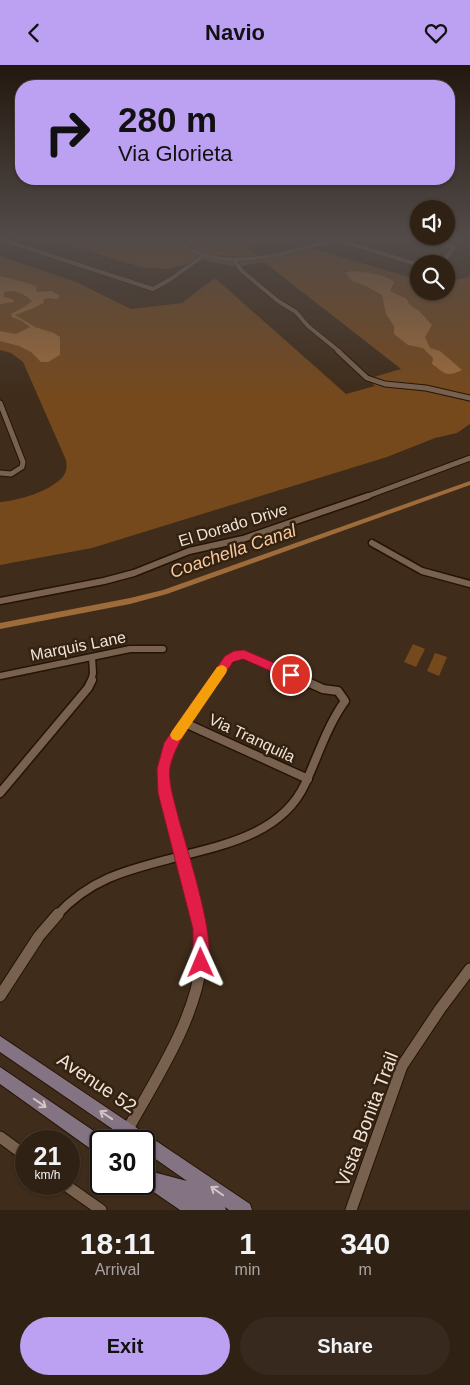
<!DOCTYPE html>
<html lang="en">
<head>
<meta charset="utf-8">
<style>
  :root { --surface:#2f2114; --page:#37291d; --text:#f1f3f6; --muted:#a7a3a0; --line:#4a3e34; --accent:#bca0f2 }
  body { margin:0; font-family:Arial,sans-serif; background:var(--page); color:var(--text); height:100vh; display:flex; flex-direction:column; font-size:19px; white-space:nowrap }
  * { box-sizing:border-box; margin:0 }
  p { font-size:16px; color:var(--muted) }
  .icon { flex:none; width:28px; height:28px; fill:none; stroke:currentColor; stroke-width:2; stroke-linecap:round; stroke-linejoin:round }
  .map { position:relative; height:1145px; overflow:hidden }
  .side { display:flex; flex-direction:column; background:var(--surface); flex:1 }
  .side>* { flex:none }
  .guide { position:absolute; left:15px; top:15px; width:440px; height:105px; border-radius:20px; box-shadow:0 1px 4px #0004,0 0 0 1px var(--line); background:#bca0f2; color:#111; overflow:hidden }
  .fabs { position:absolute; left:410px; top:135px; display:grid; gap:10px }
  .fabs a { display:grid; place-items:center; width:45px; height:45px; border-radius:50%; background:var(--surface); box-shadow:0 1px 4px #0004,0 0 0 1px var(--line); font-size:25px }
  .speed { position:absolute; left:15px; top:1065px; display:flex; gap:10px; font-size:25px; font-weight:700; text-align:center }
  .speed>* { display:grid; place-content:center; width:65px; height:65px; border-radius:50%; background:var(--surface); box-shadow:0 1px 4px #0004,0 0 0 1px var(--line); line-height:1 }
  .speed small { font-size:12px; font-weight:400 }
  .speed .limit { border:2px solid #111; border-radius:8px; background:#fff; color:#111 }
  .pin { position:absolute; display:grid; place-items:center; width:42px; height:42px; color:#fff; margin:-21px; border:2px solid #fff; border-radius:50%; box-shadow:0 1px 5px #0007 }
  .me { position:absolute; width:55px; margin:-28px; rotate:359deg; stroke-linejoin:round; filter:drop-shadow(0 0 4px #0008) }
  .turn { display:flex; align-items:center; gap:18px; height:105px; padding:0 20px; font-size:22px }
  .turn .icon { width:65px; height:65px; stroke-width:2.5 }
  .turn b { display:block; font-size:35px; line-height:42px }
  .eta { display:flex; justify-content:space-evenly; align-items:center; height:85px; text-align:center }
  .eta b { font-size:30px; font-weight:800; line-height:35px }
  .action { display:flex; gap:10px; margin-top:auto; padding:10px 20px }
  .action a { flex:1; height:58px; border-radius:30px; background:var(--accent); color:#111; font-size:20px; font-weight:800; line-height:58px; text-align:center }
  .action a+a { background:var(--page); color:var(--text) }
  header { display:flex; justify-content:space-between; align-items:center; height:65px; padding:0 20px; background:var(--accent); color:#111; font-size:22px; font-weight:800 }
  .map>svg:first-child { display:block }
</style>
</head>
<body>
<header><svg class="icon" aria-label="back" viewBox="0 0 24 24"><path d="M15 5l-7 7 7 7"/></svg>Navio<svg class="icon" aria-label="heart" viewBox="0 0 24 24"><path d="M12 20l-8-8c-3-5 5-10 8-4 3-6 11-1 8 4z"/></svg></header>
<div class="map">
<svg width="470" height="1145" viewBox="0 0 470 1145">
  <rect width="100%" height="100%" fill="#3f2c1a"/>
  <g fill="#76491d">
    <path d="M43,172H289L246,183L259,192L304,181L419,215V226H446V218L470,211V359L457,368L435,373L387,392L92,483L0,500V437C17,436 53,426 64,410C67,405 67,401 66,395L23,297L11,288L0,285V191L76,217L131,244L182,238L212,215L216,214L346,329L375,321L367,314L401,304L264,197L236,202L204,195L167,204L141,202Z"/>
    <path d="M413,579L425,584L416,602L404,597Z"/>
    <path d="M435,588L447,592L439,611L427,606Z"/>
  </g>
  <g fill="#9e6b3b">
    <path d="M351,206C362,206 387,210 394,217L390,226L407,234C409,243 416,242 421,248C425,252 428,256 432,260L425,272L430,283L440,286L462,305C446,313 445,308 432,299L433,293L423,283L408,280L394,269V261L386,249L382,230L364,220L352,216L346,208Z"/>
    <path d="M0,211L28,218L37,222L36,225L38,227L52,226L60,231L57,234L47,233L43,235L44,238C34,243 26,246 15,250L35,262L54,268L60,272V290L48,297H41L31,287L19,281L0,276V266L16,269L30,262L22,256L12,252L11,249L24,242L32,236C24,229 15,224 4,227V232L12,234L15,237L0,239Z"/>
  </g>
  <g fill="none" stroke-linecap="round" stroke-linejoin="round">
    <path fill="#9e6b3b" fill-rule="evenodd" d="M470,416V420L167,529L130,539L0,564V558L130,533L163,525Z"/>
    <defs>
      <g id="street-far4">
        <path d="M171,172C180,177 188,185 197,188C246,205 298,184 345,172"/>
        <path d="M415,172L454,182L442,199"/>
        <path d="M0,174L153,224L171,214L204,190"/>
        <path d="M336,174L419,200"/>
        <path d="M234,195L242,206L278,236L296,247L308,261L340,287"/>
      </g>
      <g id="street-far3">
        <path d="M338,286L367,313L385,319L426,323L470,333"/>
        <path d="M0,338L23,397L22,402L11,409L0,408"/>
        <path d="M365,432L470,393"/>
      </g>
      <g id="street-far2">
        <path d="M372,478L422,506L470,519"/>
        <path d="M0,536L104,516L134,508L189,486L243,474L368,431"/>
        <path d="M0,611L130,584H163"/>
        <path d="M91,617L93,608L92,592"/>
        <path d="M214,617C223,603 226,592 244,590L306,617"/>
      </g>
      <g id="street-far1">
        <path d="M185,658L308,714"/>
        <path d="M0,728L88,623L92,615"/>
        <path d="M181,791L197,850"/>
        <path d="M181,791L165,728L164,702L169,681L215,615"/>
        <path d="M181,791C228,779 283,767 305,719C318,691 327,661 345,636L338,626L323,624L303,615"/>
        <path d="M57,850C93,811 132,804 181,791"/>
      </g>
      <g id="street">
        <path d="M0,931L39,871L58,849"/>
        <path d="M128,1064C155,1015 195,955 201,899C203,882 200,865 197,849"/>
        <path d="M0,1072L26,1091"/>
        <path d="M64,1119L101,1145"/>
        <path d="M351,1145L402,1001L440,944L470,904"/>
      </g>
      <g id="secondary">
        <path d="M0,971L250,1139L252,1145H229L225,1142L226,1145H180L142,1119H144V1102L153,1107L187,1116L144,1086V1076H130L0,987Z"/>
        <path d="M0,1002L107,1075L101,1076V1089L95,1087L0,1019Z"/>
      </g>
    </defs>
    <use href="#street-far4" stroke="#251304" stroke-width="5"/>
    <use href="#street-far3" stroke="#251304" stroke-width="7"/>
    <use href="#street-far2" stroke="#251304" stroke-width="9"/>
    <use href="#street-far1" stroke="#251304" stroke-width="11"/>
    <use href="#street" stroke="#251304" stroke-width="13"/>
    <use href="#secondary" stroke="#251304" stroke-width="2"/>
    <use href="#street-far4" stroke="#78614f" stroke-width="4"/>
    <use href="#street-far3" stroke="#78614f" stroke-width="5"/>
    <use href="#street-far2" stroke="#78614f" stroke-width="6"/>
    <use href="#street-far1" stroke="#78614f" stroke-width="8"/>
    <use href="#street" stroke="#78614f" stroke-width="11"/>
    <use href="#secondary" fill="#847382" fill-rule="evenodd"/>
  </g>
  <defs><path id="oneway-shaft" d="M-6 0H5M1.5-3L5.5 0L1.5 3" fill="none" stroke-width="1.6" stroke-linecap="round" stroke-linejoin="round" transform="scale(1.25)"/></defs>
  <g stroke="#d4c6c2">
    <use href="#oneway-shaft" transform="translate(40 1038) rotate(35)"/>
    <use href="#oneway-shaft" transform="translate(106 1050) rotate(-146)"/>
    <use href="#oneway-shaft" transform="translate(217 1126) rotate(-145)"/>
  </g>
  <linearGradient id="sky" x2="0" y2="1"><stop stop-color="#23180e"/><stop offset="0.52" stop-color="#524b49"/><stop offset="1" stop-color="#524b49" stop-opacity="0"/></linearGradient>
  <rect width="470" height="332" fill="url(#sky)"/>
  <path fill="#e11d48" stroke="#92132f" d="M244,585L295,607L297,610L295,614L291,615L243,594L233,597C215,624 176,672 170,702C168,717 174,735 178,751C186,783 218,876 207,903L201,906L195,903L193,898V864L158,728L157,704L164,678L225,591L234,586Z"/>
  <path fill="#f59e0b" d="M222,600L226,602L227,605L226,608L181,674L177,676L172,674L170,670L172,666L217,602Z"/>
  <g text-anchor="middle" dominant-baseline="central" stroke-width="5" stroke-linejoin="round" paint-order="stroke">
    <g font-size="16" fill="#efe2d8" stroke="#342210">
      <text transform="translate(233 460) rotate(-17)">El Dorado Drive</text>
      <text transform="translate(78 581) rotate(-11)">Marquis Lane</text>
      <text transform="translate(252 673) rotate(25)">Via Tranquila</text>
    </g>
    <g font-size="18" font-style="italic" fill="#f7c9a2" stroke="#342210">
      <text transform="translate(233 486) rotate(-19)">Coachella Canal</text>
    </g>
    <g font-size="19" fill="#efe2d8" stroke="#342210">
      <text transform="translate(97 1018) rotate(34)">Avenue 52</text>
      <text transform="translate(367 1054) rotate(-69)">Vista Bonita Trail</text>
    </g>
  </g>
</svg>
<div class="fabs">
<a><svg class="icon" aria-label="sound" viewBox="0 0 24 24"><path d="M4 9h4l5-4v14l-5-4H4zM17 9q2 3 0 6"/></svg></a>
<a><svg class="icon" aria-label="search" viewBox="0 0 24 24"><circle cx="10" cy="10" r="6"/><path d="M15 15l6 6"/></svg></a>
</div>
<div class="speed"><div>21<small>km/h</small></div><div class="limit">30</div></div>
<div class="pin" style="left:291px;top:610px;background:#d93025"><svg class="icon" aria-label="arrive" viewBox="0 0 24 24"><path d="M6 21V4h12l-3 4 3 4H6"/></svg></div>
<svg class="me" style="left:201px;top:898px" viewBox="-20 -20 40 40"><path d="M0-17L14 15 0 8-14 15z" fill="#e11d48" stroke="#fff" stroke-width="4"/></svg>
<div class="guide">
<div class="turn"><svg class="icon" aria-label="right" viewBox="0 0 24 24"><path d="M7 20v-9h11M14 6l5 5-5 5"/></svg><div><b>280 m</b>Via Glorieta</div></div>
</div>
</div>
<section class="side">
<div class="eta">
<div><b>18:11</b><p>Arrival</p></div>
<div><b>1</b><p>min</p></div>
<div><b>340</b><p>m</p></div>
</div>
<div class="action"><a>Exit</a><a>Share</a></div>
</section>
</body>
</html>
